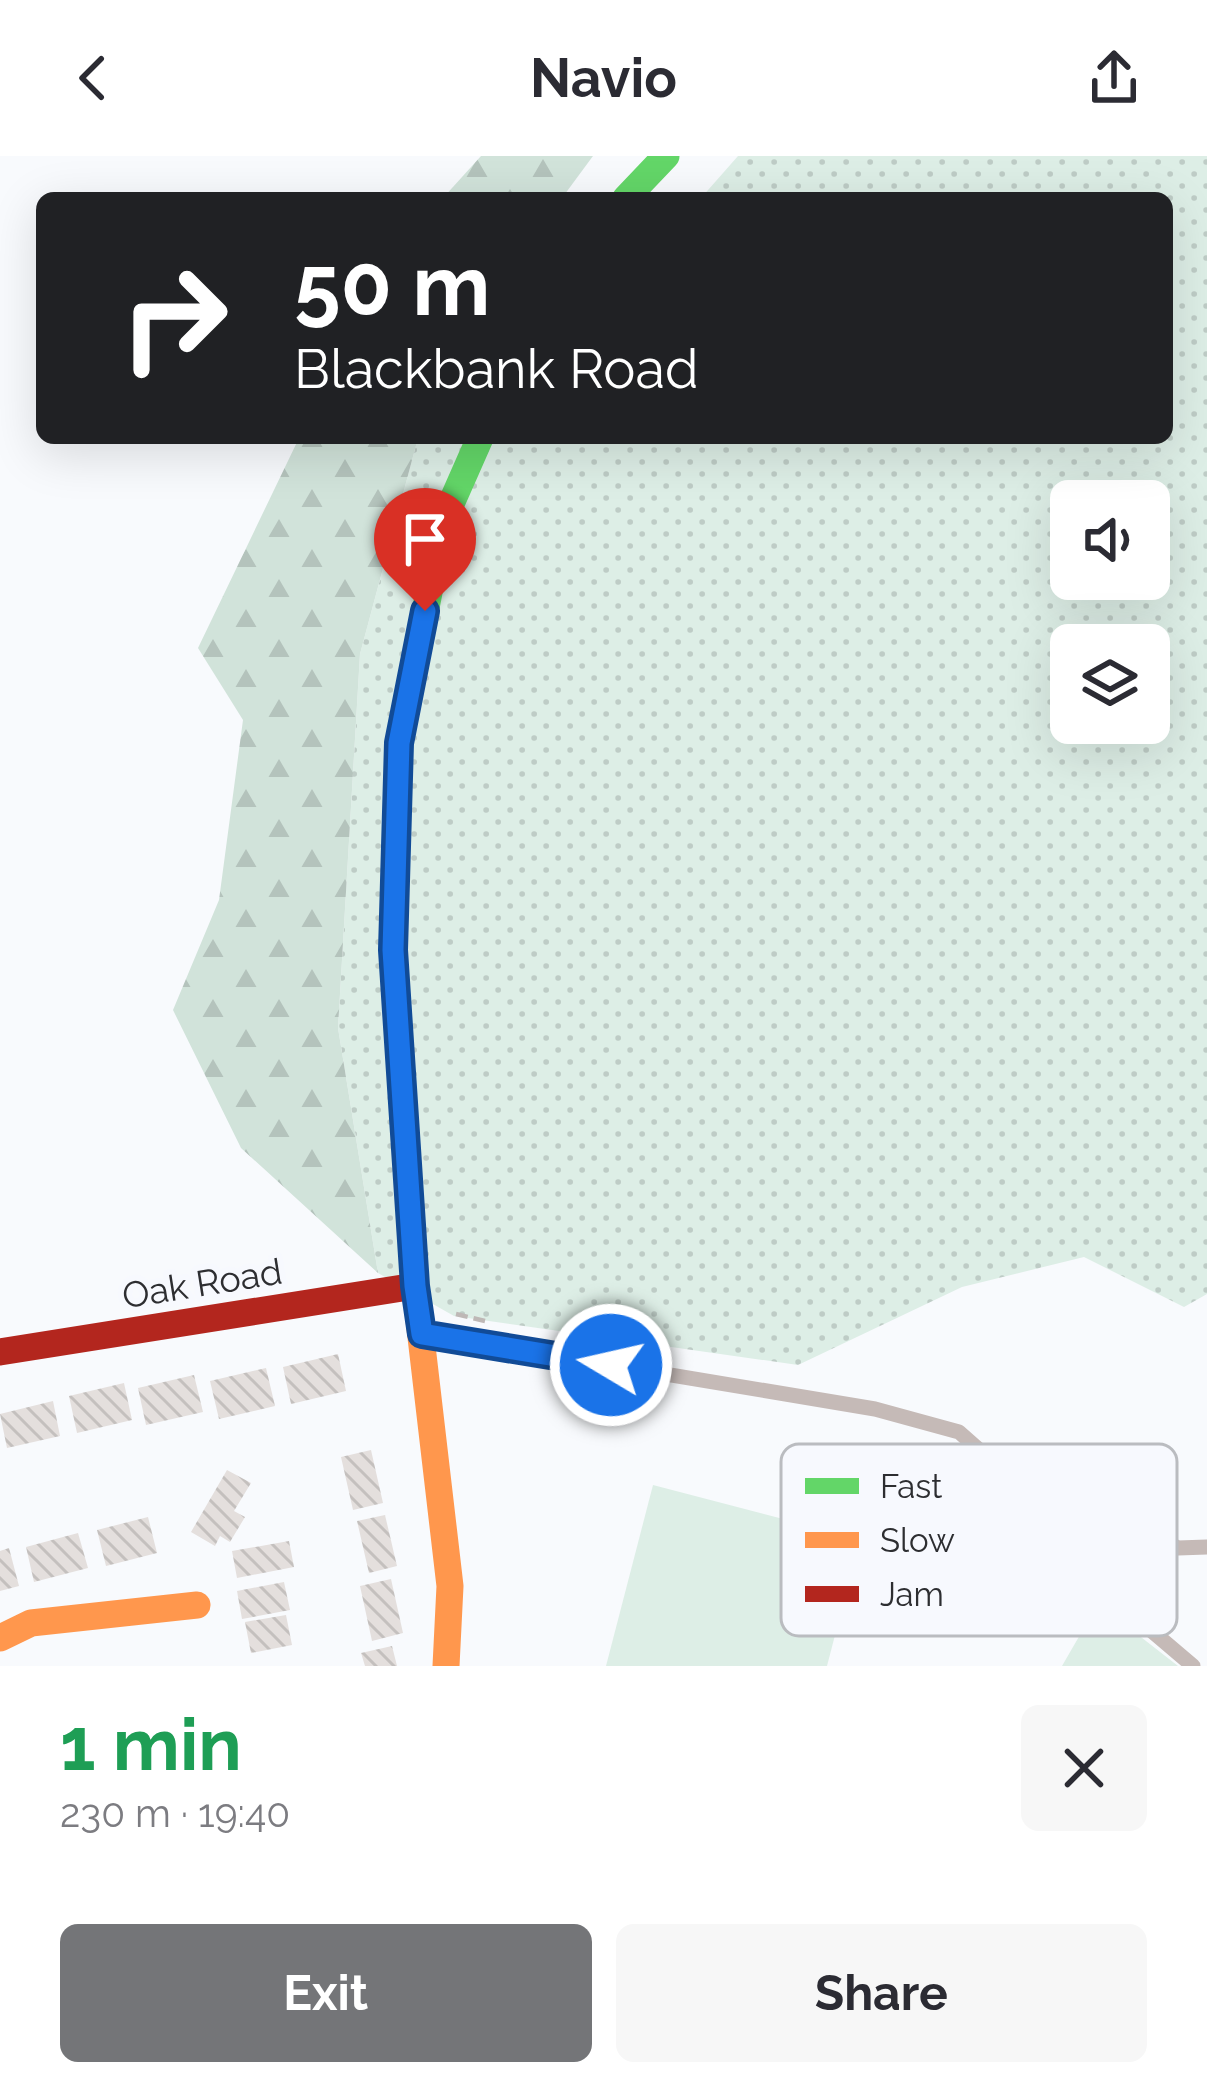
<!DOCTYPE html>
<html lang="en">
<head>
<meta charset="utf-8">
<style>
  :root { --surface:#fff; --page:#f7f7f7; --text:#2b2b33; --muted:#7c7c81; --accent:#747578 }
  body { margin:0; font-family:Raleway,sans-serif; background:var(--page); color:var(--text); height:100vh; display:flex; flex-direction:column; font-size:45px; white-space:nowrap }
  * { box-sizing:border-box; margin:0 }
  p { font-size:39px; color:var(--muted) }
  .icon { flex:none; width:66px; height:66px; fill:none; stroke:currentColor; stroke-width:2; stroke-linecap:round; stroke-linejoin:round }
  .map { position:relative; height:1510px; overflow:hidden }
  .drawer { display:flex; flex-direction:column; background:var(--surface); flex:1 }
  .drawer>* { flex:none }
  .top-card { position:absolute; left:36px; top:36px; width:1137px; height:252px; border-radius:18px; box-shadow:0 12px 48px #0002; background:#202124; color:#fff; overflow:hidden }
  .buttons { position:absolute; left:1050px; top:324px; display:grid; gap:24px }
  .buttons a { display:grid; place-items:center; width:120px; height:120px; border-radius:18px; background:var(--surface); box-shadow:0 12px 48px #0002; font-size:60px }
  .pin { position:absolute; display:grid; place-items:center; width:102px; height:102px; color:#fff; margin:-123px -51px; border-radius:50% 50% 50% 0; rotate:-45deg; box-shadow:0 0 12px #0007 }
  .pin .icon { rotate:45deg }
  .me { position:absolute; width:132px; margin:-66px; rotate:279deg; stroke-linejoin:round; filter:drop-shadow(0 0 9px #0008) }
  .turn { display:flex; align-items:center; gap:42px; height:252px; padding:0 60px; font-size:54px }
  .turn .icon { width:156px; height:156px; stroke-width:2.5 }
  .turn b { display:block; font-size:84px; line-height:102px }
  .round { display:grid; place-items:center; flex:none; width:126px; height:126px; border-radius:18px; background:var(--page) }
  .summary { display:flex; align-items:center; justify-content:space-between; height:204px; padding:0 60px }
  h1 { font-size:72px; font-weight:700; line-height:90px; color:#1e9e55 }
  .button { display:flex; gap:24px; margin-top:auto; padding:24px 60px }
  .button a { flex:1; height:138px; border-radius:18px; background:var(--accent); color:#fff; font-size:48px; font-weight:700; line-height:138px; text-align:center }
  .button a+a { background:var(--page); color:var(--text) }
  header { display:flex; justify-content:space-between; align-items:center; height:156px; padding:0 60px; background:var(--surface); font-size:54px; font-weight:700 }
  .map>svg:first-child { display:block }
</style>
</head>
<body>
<header><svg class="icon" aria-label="back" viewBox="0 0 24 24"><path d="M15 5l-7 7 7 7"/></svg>Navio<svg class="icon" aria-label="share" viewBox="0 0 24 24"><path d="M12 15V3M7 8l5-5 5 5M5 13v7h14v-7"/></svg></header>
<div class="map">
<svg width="1207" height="1510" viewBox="0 0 1207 1510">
  <defs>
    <pattern id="grass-dots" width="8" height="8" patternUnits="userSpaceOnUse" patternTransform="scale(3)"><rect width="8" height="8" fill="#ddeee6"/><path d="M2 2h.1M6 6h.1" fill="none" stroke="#beccc6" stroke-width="1.8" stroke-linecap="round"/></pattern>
    <pattern id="forest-firs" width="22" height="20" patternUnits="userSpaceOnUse" patternTransform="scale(3)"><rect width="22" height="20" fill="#d1e3da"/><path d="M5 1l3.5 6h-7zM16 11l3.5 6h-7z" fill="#b4c3bc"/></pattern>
    <pattern id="building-back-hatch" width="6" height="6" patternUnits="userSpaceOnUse" patternTransform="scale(3)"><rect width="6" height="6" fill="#e4dfdd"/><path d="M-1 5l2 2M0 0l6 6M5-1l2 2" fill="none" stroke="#c4c0be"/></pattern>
  </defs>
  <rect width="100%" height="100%" fill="#f8fafd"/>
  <path fill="url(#grass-dots)" fill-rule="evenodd" d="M738,0H1207V1138L1184,1151L1084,1101L962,1131L798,1209L454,1160L378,1117L338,872L360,498L418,282H1167V42H701ZM1071,345H1149V423H1071ZM1071,489H1149V567H1071Z"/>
  <g fill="url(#forest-firs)">
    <path d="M481,0H593L562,42H443Z"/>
    <path d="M299,282H418L360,498L338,872L378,1117L241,992L173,854L219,744L243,564L198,492Z"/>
  </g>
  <g fill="#ddeee6">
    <path d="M653,1329L860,1383L827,1510H606Z"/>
    <path d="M1099,1446L1105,1453L1178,1510H1062Z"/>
  </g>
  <g fill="url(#building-back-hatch)">
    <path d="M338,1198L346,1235L291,1248L283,1211Z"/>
    <path d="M266,1212L275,1250L219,1263L210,1225Z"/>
    <path d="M194,1219L203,1256L146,1269L138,1232Z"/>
    <path d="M124,1227L132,1264L77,1277L69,1240Z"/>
    <path d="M53,1245L60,1280L7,1292L0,1258Z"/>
    <path d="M371,1294L383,1347L353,1354L341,1301Z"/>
    <path d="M227,1314L251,1327L234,1355L245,1361L230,1386L220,1380L215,1390L191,1376Z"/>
    <path d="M385,1359L397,1410L369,1417L357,1365Z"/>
    <path d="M148,1361L157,1397L106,1410L97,1374Z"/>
    <path d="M78,1377L88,1412L34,1426L26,1391Z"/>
    <path d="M289,1385L294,1411L237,1422L232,1395Z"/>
    <path d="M9,1392L19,1430L0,1435V1395Z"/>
    <path d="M391,1423L403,1477L372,1485L360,1430Z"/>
    <path d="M284,1426L290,1454L242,1463L237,1435Z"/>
    <path d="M286,1459L292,1489L251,1497L245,1466Z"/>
    <path d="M392,1490L397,1510H365L361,1497Z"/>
  </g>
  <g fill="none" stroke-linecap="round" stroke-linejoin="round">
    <g stroke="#beb8b6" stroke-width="4.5" stroke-dasharray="12 6" stroke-linecap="butt">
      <path d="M456,1158L485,1165"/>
      <path d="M919,1289L977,1322"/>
    </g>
    <g stroke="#c5bab7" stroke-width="15">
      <path d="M425,1178L875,1253L959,1276L1038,1346L1093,1425L1193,1510"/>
      <path d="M1038,1346L1098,1352L1178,1392L1207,1391"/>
    </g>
    <g stroke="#63d668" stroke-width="27">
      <path d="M626,42L666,0"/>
      <path d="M396,675L399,587L443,366L480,282"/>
    </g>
    <g stroke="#ff974d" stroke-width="27">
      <path d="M396,675L393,794L415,1130L450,1430L446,1510"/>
      <path d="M0,1482L31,1467L197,1449"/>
    </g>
    <path stroke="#b3261e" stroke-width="27" d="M0,1196L415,1130"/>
  </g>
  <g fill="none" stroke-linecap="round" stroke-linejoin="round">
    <defs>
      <path id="route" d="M425,455L399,587L393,794L415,1130L422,1178L611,1209"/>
    </defs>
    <use href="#route" stroke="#114b97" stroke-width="30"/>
    <use href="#route" stroke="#1a73e8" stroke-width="21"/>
  </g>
  <g text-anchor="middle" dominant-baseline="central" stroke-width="12" stroke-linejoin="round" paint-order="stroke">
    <g font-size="36" fill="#2d2e31" stroke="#f7f9fe">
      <text transform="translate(202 1127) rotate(-9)">Oak Road</text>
    </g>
  </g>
  <rect x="781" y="1288" width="396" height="192" rx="18" fill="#f7f9fe" stroke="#babcc0" stroke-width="3"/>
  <rect x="805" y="1322" width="54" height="16" fill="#63d668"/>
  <rect x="805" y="1376" width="54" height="16" fill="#ff974d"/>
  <rect x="805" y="1430" width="54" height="16" fill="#b3261e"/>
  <g font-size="33" fill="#2d2e31">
    <text x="880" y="1342">Fast</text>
    <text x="880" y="1396">Slow</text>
    <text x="880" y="1450">Jam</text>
  </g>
</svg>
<div class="buttons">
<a><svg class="icon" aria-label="sound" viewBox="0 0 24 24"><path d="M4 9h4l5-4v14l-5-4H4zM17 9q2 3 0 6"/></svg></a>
<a><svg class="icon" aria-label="layers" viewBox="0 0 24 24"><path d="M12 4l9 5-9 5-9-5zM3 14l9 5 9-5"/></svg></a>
</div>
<div class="pin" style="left:425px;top:455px;background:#d93025"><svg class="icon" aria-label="arrive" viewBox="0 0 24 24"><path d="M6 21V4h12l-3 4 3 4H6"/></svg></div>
<svg class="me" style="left:611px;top:1209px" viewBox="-20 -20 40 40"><circle r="17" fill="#1a73e8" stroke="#fff" stroke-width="3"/><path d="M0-11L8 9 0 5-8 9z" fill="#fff"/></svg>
<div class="top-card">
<div class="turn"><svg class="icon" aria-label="right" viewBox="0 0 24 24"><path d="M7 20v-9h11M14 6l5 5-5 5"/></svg><div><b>50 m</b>Blackbank Road</div></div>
</div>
</div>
<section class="drawer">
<div class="summary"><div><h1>1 min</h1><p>230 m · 19:40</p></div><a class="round"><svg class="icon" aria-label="close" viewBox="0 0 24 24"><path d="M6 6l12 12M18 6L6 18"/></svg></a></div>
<div class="button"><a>Exit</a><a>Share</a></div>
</section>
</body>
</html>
